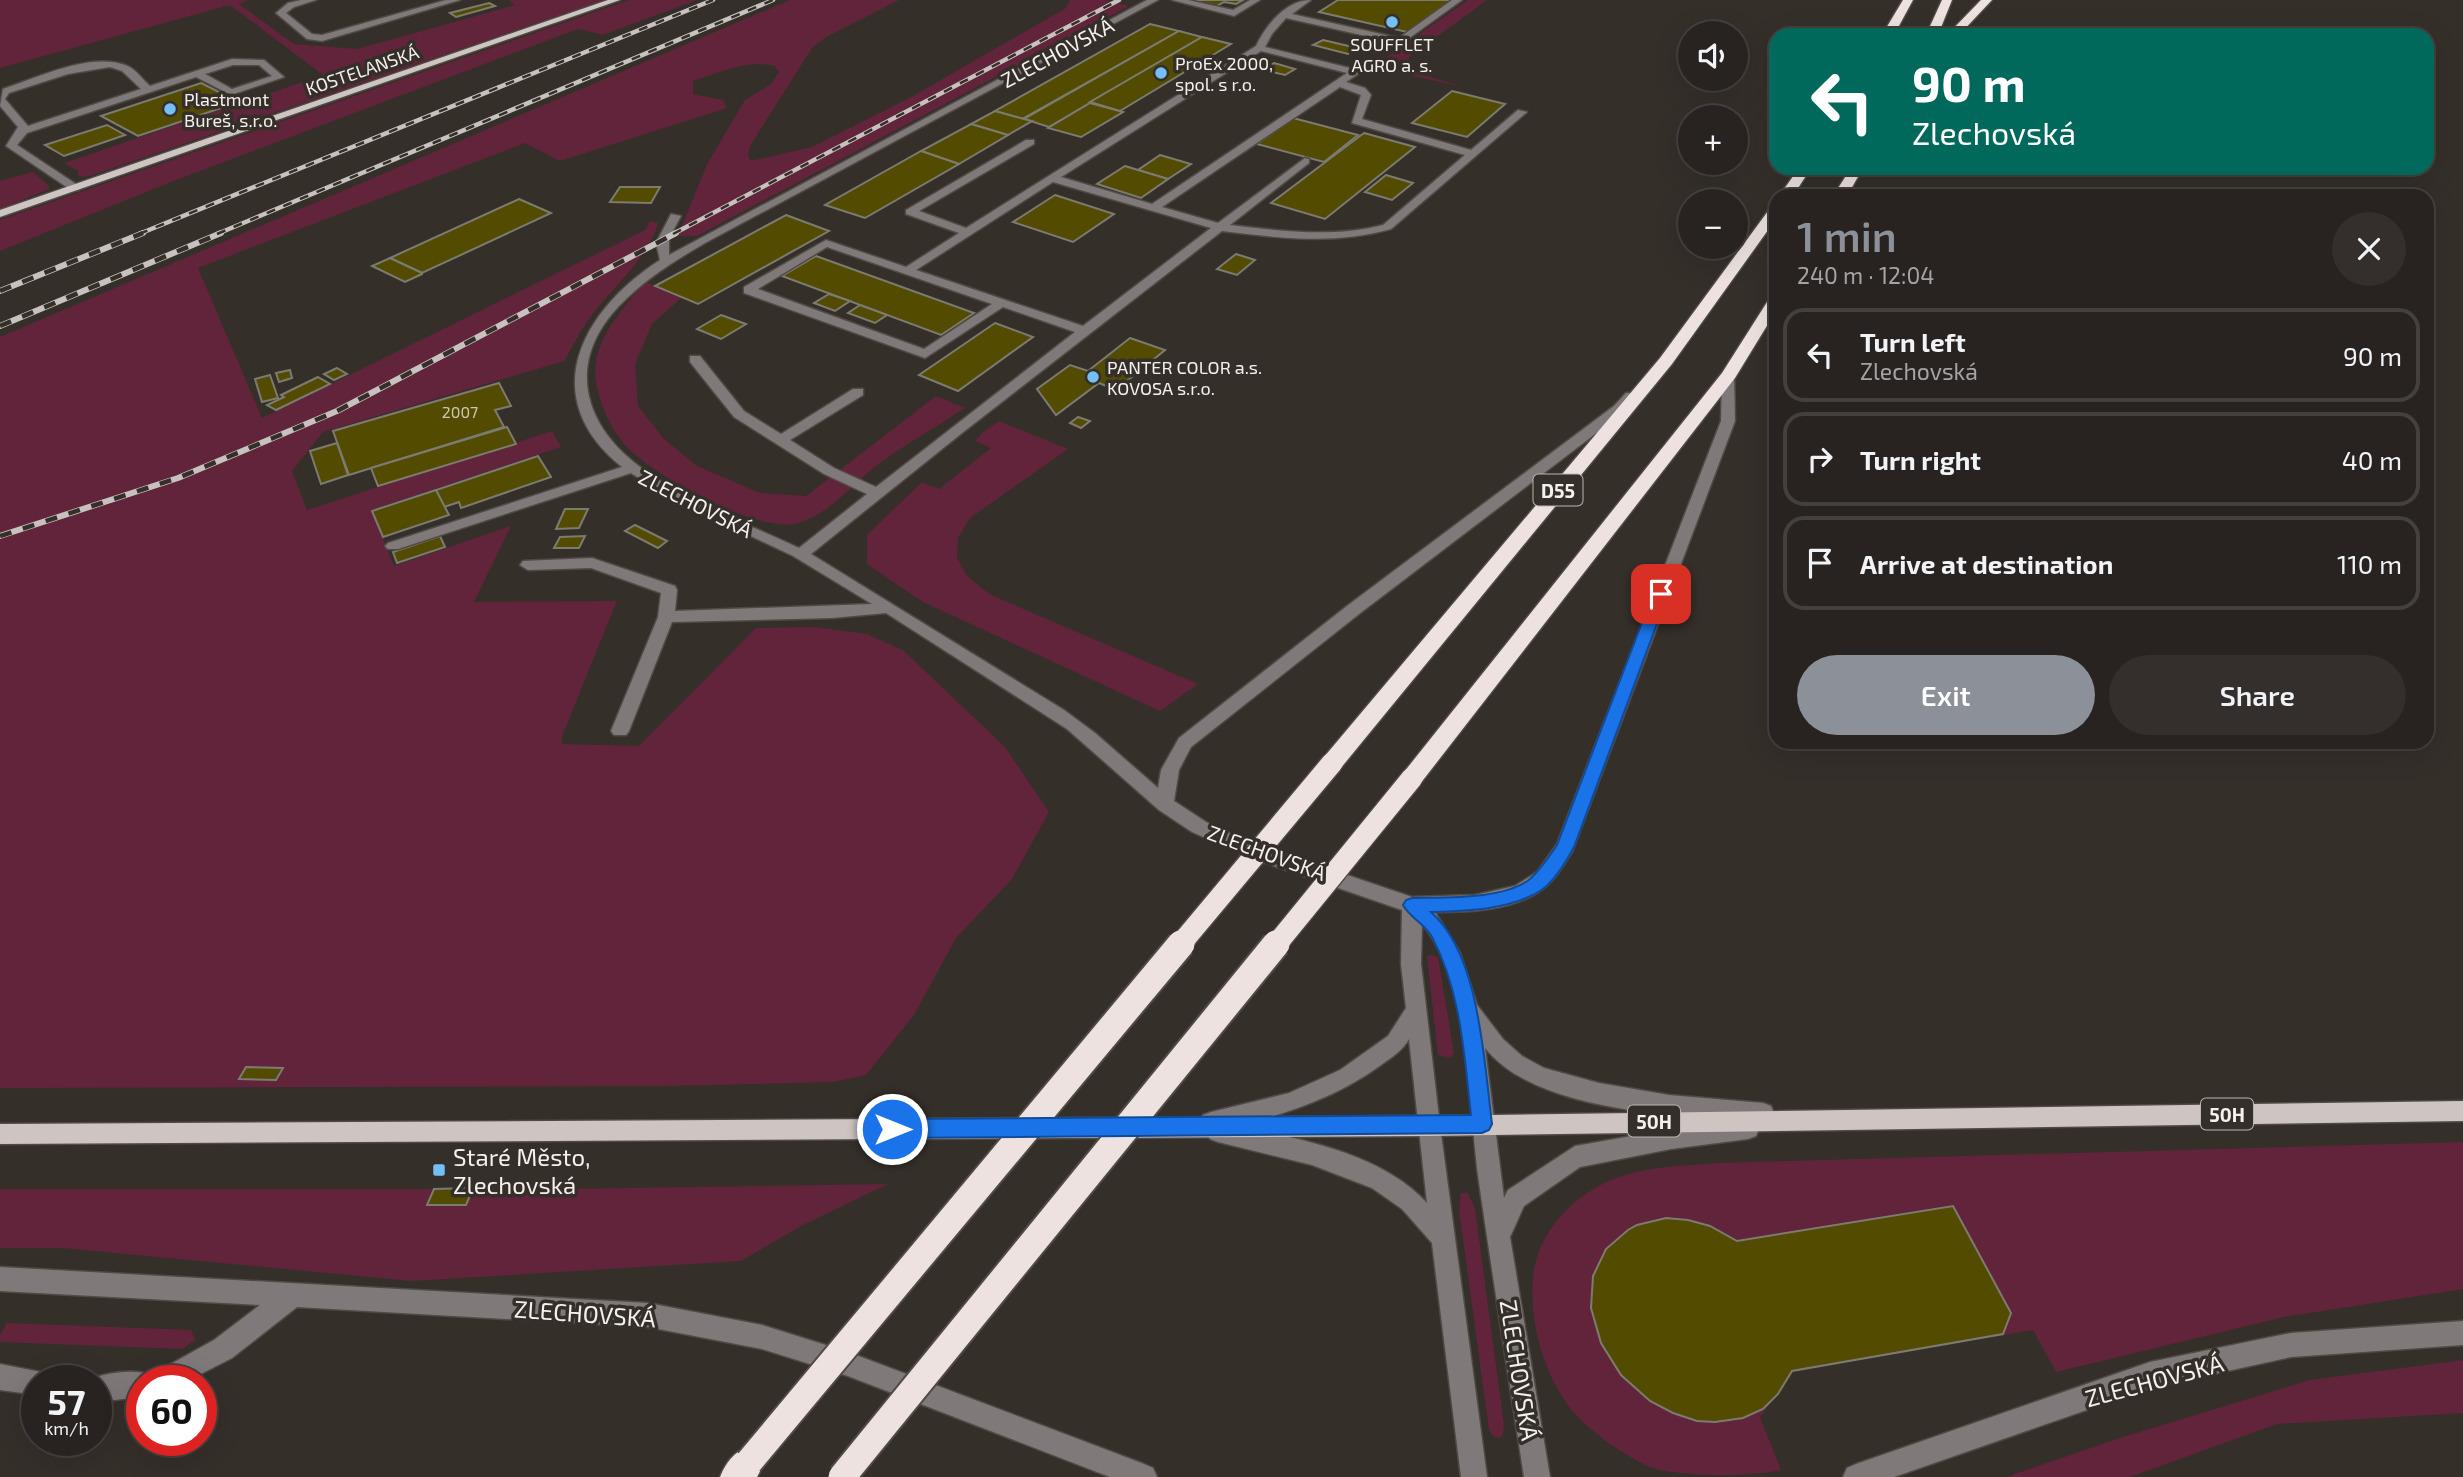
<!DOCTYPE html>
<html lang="en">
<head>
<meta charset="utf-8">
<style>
  :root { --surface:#282320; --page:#342f2d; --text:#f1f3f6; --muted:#a5a4a5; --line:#44403e; --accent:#8c9099 }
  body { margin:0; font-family:"Exo 2",sans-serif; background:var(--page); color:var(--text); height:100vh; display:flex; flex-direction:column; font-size:26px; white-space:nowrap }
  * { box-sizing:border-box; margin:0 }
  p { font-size:23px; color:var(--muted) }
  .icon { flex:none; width:38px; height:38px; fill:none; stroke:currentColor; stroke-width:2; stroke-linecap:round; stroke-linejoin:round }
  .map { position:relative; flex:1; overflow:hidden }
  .drawer { position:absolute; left:1769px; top:189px; width:665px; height:560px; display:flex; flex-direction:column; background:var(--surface); border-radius:21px; box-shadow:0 7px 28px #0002,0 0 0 2px var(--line) }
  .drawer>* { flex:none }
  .banner { position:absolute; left:1769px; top:28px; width:665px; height:147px; border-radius:21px; box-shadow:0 7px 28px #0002,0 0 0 2px var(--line); background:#00695c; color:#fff; overflow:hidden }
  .controls { position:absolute; left:1678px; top:21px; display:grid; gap:14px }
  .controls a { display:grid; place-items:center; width:70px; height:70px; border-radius:50%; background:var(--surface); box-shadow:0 7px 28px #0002,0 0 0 2px var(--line); font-size:35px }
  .speed { position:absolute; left:21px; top:1365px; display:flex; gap:14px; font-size:35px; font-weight:700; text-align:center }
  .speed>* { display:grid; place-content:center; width:91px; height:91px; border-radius:50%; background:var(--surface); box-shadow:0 7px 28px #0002,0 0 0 2px var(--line); line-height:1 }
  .speed small { font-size:18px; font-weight:400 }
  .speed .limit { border:10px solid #d22; background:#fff; color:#111 }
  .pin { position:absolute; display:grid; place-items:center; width:60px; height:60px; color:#fff; margin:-30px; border-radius:14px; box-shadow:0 4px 10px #0006 }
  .me { position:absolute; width:77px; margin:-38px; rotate:90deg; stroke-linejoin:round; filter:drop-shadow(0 0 5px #0008) }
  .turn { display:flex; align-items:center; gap:24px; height:147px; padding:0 28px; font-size:32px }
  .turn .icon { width:91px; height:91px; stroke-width:2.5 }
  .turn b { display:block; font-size:49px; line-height:60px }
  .round { display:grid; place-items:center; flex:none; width:74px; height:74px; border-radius:37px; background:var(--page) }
  .headline { display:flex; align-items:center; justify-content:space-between; height:119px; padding:0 28px }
  h1 { font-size:42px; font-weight:600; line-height:52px; color:var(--accent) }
  .action { display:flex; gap:14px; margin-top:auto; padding:14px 28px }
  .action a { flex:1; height:80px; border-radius:42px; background:var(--accent); color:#fff; font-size:28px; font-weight:600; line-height:80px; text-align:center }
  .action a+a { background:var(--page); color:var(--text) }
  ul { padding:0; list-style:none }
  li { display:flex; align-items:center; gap:21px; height:94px; margin:0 14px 10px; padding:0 14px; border:4px solid var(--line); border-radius:21px }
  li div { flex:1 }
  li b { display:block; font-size:26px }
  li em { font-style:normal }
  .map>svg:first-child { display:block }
</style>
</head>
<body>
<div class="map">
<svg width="2463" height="1477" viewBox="0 0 2463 1477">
  <rect width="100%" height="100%" fill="#352f2a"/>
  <g fill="#61243b">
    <path d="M0,0H248L239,4L294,44L357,49L515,5L509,0H604L87,177L78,176V171L64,163L323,75L230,5L0,68Z"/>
    <path d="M629,0H697L603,35L578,29L176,180L0,251V220Z"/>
    <path d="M790,0H899L826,37L812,48L750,146L748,156L751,161L812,147L913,96L1066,8L1070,0H1104L1129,6L697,236H678L707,164L745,100L770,85L779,72L775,66C748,59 719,73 693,81V94L723,100L727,108L560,161L525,143L198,268L262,418L645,230L650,221L658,223C650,256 612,288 592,315C581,329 573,346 564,361L323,432L292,471L307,510L552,431L561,447L372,510L394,566L511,526L474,602L617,601L562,736V744L639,746L756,628L814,627L867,634L904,651L1005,747L1049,812L1012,879L956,938L914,1015L866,1075L833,1082L665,1086L0,1088V337Z"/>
    <path d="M1468,0H1487L1409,57L1408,65L1414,72L1463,87L1372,67Z"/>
    <path d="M33,172L50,187L47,190L0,209V181Z"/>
    <path d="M648,283L682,297L652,324L635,364L638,406L664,439L697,466L760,493L806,496L936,396L965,408C936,427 904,445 876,466C852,485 829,514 799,523C759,535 656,477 628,448C611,431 600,405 596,382C590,343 621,311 643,284Z"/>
    <path d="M999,421L1068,449L970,518L958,538L957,557L966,575L989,594L1198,684L1160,711L923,602L867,564V535L922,482L939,489L991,448L975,441L983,432Z"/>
    <path d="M1432,955L1438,957L1454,1053L1451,1058L1438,1055L1427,956Z"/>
    <path d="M2463,1142V1289L2284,1317L2056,1372L2033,1330L1794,1371L1760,1417L1781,1470C1742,1477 1693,1477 1655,1469C1628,1458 1596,1436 1576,1415C1541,1376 1521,1301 1539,1251C1551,1220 1579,1194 1609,1181C1642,1166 1682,1166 1718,1163Z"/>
    <path d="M888,1184L801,1226L741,1261L412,1281L62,1248H0V1189H563Z"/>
    <path d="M1461,1193H1468L1475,1209L1504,1425L1503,1434L1500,1438L1493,1436L1489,1430L1459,1210Z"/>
    <path d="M7,1323L191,1330L195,1340L182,1349L0,1342V1335Z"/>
    <path d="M2463,1360V1413L2277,1424L2130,1477H2006L2120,1438L2310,1380Z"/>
  </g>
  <g fill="#534b00" stroke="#7c7b72" stroke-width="2">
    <path d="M1188,0H1243L1236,4L1224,2L1215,7Z"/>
    <path d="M1338,0H1452L1407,32L1319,12Z"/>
    <path d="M489,3L495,6L456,17L450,13Z"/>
    <path d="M1150,24L1179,31L1022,119L995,111Z"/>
    <path d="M1179,31L1202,37L1049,127L1024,119Z"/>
    <path d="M1202,37L1231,44L1120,111L1090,102Z"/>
    <path d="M1323,40L1357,48L1348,54L1313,45Z"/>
    <path d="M1274,63L1295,69L1285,75L1264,70Z"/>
    <path d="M201,83L239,102L138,136L101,116Z"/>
    <path d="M1452,91L1505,104L1467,137L1412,123Z"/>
    <path d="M1090,103L1123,112L1081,137L1048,128Z"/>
    <path d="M995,111L1024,119L1032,121L1008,135L971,124Z"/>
    <path d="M1293,118L1358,135L1324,162L1257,144Z"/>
    <path d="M971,124L1008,135L959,164L921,151Z"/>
    <path d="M107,125L125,135L64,156L45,145Z"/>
    <path d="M1364,133L1415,147L1325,219L1271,203Z"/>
    <path d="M921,151L959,164L865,218L825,205Z"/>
    <path d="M1160,155L1191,164L1168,179L1138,170Z"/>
    <path d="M1125,166L1138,170L1168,179L1141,198L1097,184Z"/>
    <path d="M1386,175L1413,183L1392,200L1365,192Z"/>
    <path d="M620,187H660L651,203L610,202Z"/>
    <path d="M1055,195L1114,214L1073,242L1013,222Z"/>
    <path d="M519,199L551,213L422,273L390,258Z"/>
    <path d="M786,215L829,231L698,304L655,286Z"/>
    <path d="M1236,254L1255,260L1237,275L1217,269Z"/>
    <path d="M816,256L974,313L941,335L782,276Z"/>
    <path d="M390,258L422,273V274L405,282L372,266Z"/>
    <path d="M829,294L850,301L835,311L814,303Z"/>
    <path d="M860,305L887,315L875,323L848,313Z"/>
    <path d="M721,315L746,324L721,339L697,329Z"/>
    <path d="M995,323L1033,337L958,391L919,375Z"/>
    <path d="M1130,338L1165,350L1116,390L1099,383L1056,415L1037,389L1070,365L1088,371Z"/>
    <path d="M337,368L347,374L334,380L324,374Z"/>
    <path d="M290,370L292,378L279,382L276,373Z"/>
    <path d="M270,375L278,398L262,402L255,379Z"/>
    <path d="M318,377L330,384L276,410L267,405L284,397L281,395Z"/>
    <path d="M499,383L511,406L495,410L504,427L349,475L333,431Z"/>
    <path d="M1078,417L1090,421L1081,428L1070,423Z"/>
    <path d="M507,427L516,444L378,486L371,468Z"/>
    <path d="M337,443L348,475L321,484L310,451Z"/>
    <path d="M538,456L551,477L461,508L459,502L444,507L436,490Z"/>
    <path d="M436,490L449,515L383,537L372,511Z"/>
    <path d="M565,509H588L579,528L556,529Z"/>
    <path d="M635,525L667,541L658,548L625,531Z"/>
    <path d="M440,536L445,547L397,563L393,552Z"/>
    <path d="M585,536L579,548H554L560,537Z"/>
    <path d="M246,1067L283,1068L276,1080L239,1079Z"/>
    <path d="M473,1188L466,1205H427L434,1189Z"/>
    <path d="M1953,1206L2011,1313L2003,1334L1792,1371L1778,1394L1763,1409L1743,1418L1715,1422L1697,1421L1673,1413L1650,1401L1621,1375L1601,1343L1591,1308L1593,1276L1606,1249L1628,1230L1637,1225L1666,1218L1688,1220L1710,1226L1737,1241Z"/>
  </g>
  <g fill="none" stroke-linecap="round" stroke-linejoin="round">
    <defs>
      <g id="minor">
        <path d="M301,0H316L294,7L286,13L312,34L322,35L446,0H460L322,41L307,39L276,13L288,3Z"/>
        <path d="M1147,0H1158L705,243C674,261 644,280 619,306C563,365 585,430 647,472C693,504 748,524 799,548L867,494L824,474L734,417L690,362V356H700L744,411L781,434L853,389H863V395L790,440L834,468L876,487L1075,332L1003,307L925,358L744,293V287L826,240L906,267L959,233L906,214V210L1026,140H1034V144L919,211L966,228L1256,46C1266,25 1286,0 1311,0L1292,14L1399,38L1452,0H1462L1401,44L1286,18L1272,34L1265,47L1358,70V74L1346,82L1365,88L1371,95L1362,119L1471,150L1518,110L1527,112L1391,229C1334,245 1280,238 1222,231L962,433L811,554L1064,710L1095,733L1158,788L1161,770L1179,738L1347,606L1614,406L1626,393H1636L1638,396L1624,412L1359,614L1191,747L1179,770L1174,801L1206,822L1244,840L1412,897L1475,895L1515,886L1537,872L1557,844L1721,421L1722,375L1729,371L1734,372L1735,421L1572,852C1564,864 1557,878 1545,887C1516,911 1470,912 1435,912L1460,953L1477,1005L1503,1039L1522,1056L1544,1068L1599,1083L1669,1095L1763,1103L1771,1106L1774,1113L1771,1120L1756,1123L1759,1129L1756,1136L1748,1139L1671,1149L1580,1167L1524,1206L1510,1237L1550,1477H1524C1509,1378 1493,1280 1479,1182C1468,1109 1471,980 1422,924L1421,964L1440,1126L1487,1477H1461L1432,1243L1402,1209L1372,1188L1312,1165L1218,1142L1210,1139L1200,1122L1203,1115L1211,1112L1289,1093L1340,1070L1388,1036L1406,1008L1401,964L1402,910L1251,858L1192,832L1159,810L1067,729L886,613L832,618L672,622L629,731L626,735H614L611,731L658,617L661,593L591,568L528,570L520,565L523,561L592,558L675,586L677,590L675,611L872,604L793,556L668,497L631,473L398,549H388L385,546L388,543L622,467C535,397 581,311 660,260L656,243L671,214L681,216L669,238V255ZM1261,51L1347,73L1152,204L1061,177ZM1340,87L1361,95L1352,123L1465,155L1383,225C1332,238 1282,231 1230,225L1309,163V159L1305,158L1218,223L1162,207ZM1053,182L1211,228L1083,326L916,270ZM827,247L992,304L924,349L758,289ZM1409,1039L1427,1203C1381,1153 1301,1139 1237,1126C1289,1113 1337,1097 1381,1065C1392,1057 1402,1051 1409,1039ZM1485,1048C1534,1109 1660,1114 1733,1121L1671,1129L1575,1146L1508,1190L1504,1198Z"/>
        <path d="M1172,0H1188L1233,10L1250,0H1260L1234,16Z"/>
        <path d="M232,59L264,60L284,77L231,95L196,77L27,133L17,145L79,186V190H71L6,146L18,127L0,106L3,89C36,78 90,52 125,65C135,68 142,79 150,86ZM233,65H259L272,76L232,89L205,74ZM110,67L122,71L141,89L28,126L5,99L9,93L68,74Z"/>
        <path d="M0,1267L648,1303L762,1325L848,1352L1144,1464L1153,1468L1157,1477H1110L848,1376L762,1349L648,1327L297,1307L232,1358L187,1381H142V1397L96,1402V1381L87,1380C104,1373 134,1368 151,1375L214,1340L260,1305L0,1291Z"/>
        <path d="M2463,1321V1345L2291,1357L2150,1388L1894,1477H1843L1847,1468L1856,1464L2150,1362L2291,1333Z"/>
        <path d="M0,1364L46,1373L49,1381H37V1395L0,1390Z"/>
      </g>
      <g id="major">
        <path d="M608,0H620L0,217V210Z"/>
        <path d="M2463,1101V1121L1429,1136L0,1144V1124L1429,1116Z"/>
      </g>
      <g id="highway">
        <path d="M1903,0H1913L1894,35H1882Z"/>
        <path d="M1942,0H1952L1938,35H1926Z"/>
        <path d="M1981,0H1992L1959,35H1947Z"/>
        <path d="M1799,168H1811L1793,196H1779Z"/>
        <path d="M1851,168H1863L1847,196H1833Z"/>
        <path d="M1776,206V219L1672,364L1340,769L1332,771L1324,769L1321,763L1324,757L1660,358L1771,207Z"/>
        <path d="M1776,295V311L1735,378L1420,784L1412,786L1404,784L1401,778L1404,772L1722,373L1769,299Z"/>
        <path d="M749,1446L760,1451L765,1462L757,1477H720C726,1462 734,1452 749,1446Z"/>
      </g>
    </defs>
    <use href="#minor" stroke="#504a45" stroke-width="3"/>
    <use href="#major" stroke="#504a45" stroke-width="3"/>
    <use href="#highway" stroke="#504a45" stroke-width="3"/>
    <use href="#minor" fill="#7f7a79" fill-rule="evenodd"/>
    <use href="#major" fill="#cec4c2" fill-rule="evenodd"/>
    <use href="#highway" fill="#ede2df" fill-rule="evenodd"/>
    <defs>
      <g id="rail-far1">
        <path d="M139,234L713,0"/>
        <path d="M217,234L773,0"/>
        <path d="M673,234L1119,0"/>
      </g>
      <g id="rail">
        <path d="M0,291L143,233"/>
        <path d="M0,326L221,233"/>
        <path d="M0,536L178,478L337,411L676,233"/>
      </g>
    </defs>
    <use href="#rail-far1" stroke="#c7c2bf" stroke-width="4.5"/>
    <use href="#rail" stroke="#c7c2bf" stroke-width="6"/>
    <use href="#rail-far1" stroke="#352f2a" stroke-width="2.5" stroke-dasharray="9" stroke-linecap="butt"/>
    <use href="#rail" stroke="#352f2a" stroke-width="4.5" stroke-dasharray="12" stroke-linecap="butt"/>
    <defs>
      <g id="highway-bridge-far1">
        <path d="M1179,946L1332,763"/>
        <path d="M1275,946L1412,778"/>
      </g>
      <g id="highway-bridge">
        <path d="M749,1462L1181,944"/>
        <path d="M842,1477L1276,944"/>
      </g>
    </defs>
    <use href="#highway-bridge-far1" stroke="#504a45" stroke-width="24" stroke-linecap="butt"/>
    <use href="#highway-bridge" stroke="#504a45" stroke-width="31" stroke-linecap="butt"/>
    <use href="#highway-bridge-far1" stroke="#ede2df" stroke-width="21"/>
    <use href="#highway-bridge" stroke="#ede2df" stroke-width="27"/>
  </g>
  <path fill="#1a73e8" stroke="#114b97" stroke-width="2" d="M1661,589L1668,594L1574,847C1566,862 1554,882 1540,891C1509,910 1466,911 1431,912C1480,955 1484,1062 1492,1124L1489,1130L1482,1133L892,1138L885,1135L882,1129L885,1122L892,1119L1471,1115C1464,1053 1461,992 1432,937C1425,924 1410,918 1403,905L1406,900L1412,898C1444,897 1504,900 1530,879C1541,869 1549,857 1557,845L1653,594Z"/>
  <g fill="#74c0f6" stroke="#352f2a" stroke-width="2.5">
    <circle cx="1392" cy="22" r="7"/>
    <circle cx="1161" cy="73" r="7"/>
    <circle cx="170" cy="109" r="7"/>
    <circle cx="1093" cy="377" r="7"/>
    <rect x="432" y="1163" width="14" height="14" rx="3.5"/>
  </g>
  <g text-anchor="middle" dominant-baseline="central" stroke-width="7" stroke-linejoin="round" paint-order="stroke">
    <g font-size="16" fill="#ccc7b2">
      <text x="460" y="411">2007</text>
    </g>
    <g font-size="18" fill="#f4f0ed" stroke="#352f2a" text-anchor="start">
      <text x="1392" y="44" text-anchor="middle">SOUFFLET<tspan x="1392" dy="21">AGRO a. s.</tspan></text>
      <text x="1175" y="63">ProEx 2000,<tspan x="1175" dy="21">spol. s r.o.</tspan></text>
      <text x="184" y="99">Plastmont<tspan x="184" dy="21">Bureš, s.r.o.</tspan></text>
      <text x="1107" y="367">PANTER COLOR a.s.<tspan x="1107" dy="21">KOVOSA s.r.o.</tspan></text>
    </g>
    <g font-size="18" fill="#f4f0ed" stroke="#352f2a">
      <text transform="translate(362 70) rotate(-19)">KOSTELANSKÁ</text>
    </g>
    <g fill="#352f2a" stroke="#bbb6b2" stroke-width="2">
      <rect x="1533.5" y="474.5" width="49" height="31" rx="5"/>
      <rect x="2201" y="1098.5" width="52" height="31" rx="5"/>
      <rect x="1628" y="1105.5" width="52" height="31" rx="5"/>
    </g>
    <g font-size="19" font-weight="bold" fill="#f4f0ed">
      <text x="1558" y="490">D55</text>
      <text x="2227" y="1114">50H</text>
      <text x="1654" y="1121">50H</text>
    </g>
    <g font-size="21" fill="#f4f0ed" stroke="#352f2a">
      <text transform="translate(1057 52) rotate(-28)">ZLECHOVSKÁ</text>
      <text transform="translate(696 503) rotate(27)">ZLECHOVSKÁ</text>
      <text transform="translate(1267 852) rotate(20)">ZLECHOVSKÁ</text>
    </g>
    <g font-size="24" fill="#f4f0ed" stroke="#352f2a" text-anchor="start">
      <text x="453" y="1156">Staré Město,<tspan x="453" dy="28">Zlechovská</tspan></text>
    </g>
    <g font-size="24" fill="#f4f0ed" stroke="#352f2a">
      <text transform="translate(585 1313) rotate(4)">ZLECHOVSKÁ</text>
      <text transform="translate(1520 1370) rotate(81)">ZLECHOVSKÁ</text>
      <text transform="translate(2154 1380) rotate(-15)">ZLECHOVSKÁ</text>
    </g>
  </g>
</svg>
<div class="controls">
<a><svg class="icon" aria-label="sound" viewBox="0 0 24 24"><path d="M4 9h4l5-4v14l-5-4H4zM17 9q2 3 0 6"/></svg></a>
<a>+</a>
<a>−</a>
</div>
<div class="speed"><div>57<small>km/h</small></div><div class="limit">60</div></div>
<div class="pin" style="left:1661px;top:594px;background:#d93025"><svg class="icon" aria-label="arrive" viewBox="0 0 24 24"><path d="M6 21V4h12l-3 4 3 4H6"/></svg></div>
<svg class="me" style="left:892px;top:1129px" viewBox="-20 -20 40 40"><circle r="17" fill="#1a73e8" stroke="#fff" stroke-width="3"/><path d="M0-11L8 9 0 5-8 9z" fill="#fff"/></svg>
<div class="banner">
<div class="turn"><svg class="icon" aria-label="left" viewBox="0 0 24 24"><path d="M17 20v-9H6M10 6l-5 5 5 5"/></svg><div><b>90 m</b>Zlechovská</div></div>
</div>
<section class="drawer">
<div class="headline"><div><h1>1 min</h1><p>240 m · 12:04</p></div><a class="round"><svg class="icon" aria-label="close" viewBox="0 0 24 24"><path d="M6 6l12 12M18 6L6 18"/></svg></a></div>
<ul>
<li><svg class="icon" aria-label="left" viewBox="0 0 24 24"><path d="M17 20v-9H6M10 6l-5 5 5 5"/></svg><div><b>Turn left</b><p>Zlechovská</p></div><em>90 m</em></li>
<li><svg class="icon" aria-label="right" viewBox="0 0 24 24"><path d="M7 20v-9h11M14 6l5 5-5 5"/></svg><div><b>Turn right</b></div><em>40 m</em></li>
<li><svg class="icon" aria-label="arrive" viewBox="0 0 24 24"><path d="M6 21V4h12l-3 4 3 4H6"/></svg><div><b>Arrive at destination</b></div><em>110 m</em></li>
</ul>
<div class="action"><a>Exit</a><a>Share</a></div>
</section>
</div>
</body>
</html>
